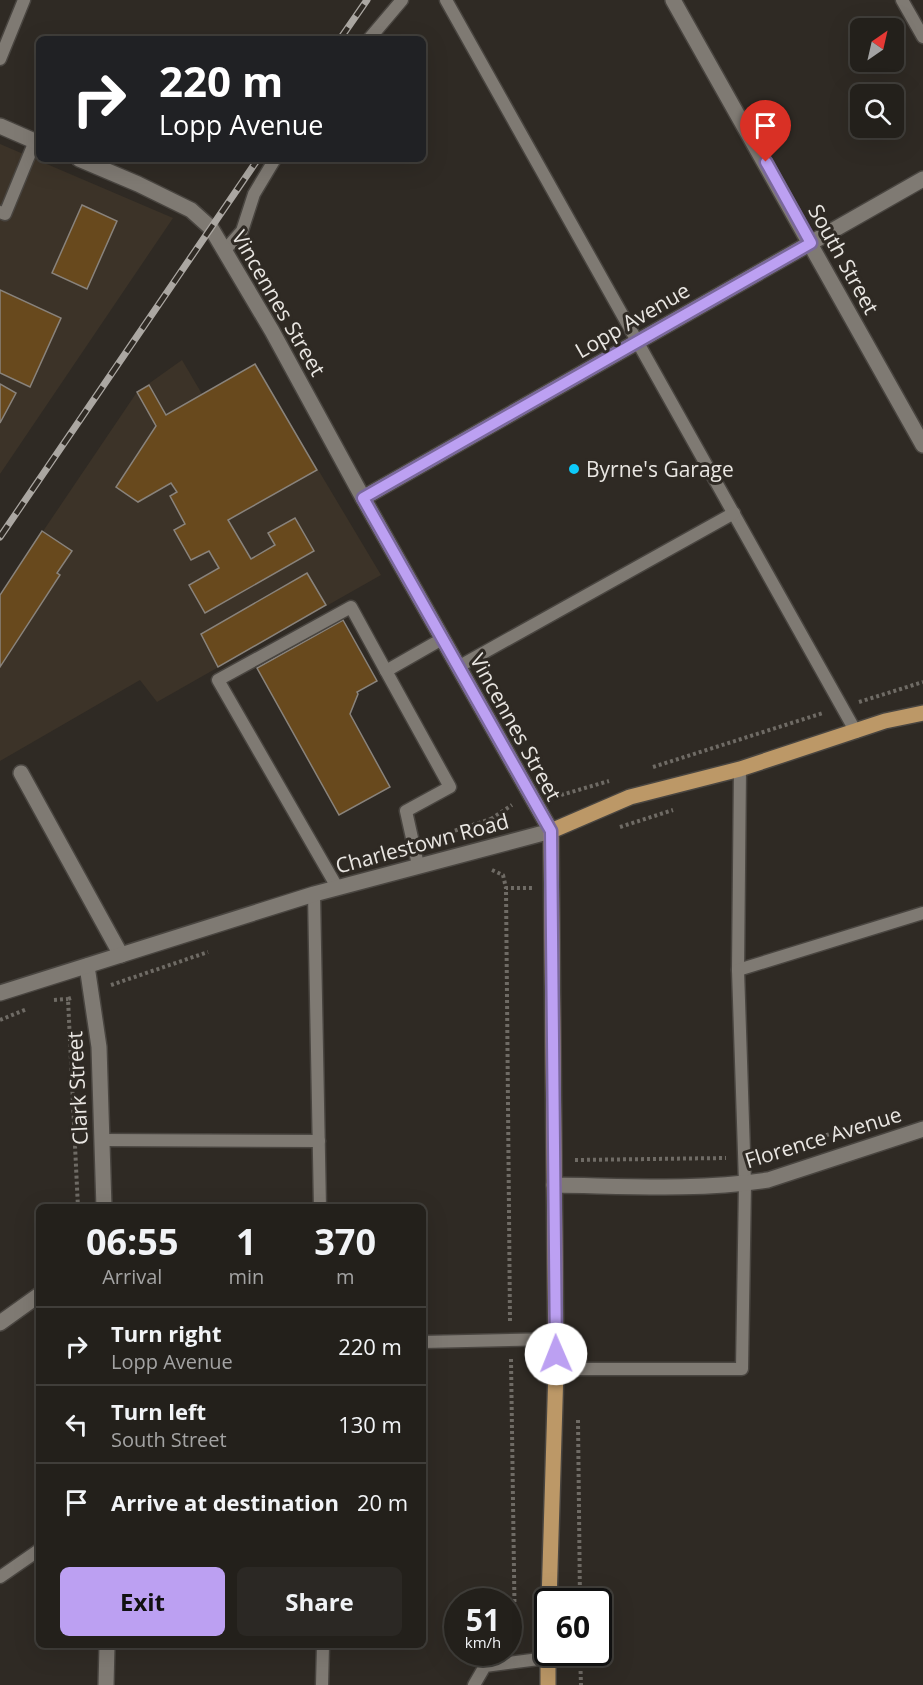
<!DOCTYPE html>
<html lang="en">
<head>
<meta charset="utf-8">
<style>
  :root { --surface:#23201b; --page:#2b2824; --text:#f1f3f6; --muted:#a3a3a3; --line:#403e3a; --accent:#bca0f2 }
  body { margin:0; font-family:"Open Sans",sans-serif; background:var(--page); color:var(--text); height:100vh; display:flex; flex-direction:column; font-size:22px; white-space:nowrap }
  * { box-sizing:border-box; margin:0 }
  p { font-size:20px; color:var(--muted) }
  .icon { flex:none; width:33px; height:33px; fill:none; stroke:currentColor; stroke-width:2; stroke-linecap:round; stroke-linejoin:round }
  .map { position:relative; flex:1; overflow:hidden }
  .panel { position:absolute; left:36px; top:1204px; width:390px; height:444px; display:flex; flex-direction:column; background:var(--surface); border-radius:9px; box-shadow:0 6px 24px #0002,0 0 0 2px var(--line) }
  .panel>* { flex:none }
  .guide { position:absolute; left:36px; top:36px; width:390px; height:126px; border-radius:9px; box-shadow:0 6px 24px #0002,0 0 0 2px var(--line); background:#202124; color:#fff; overflow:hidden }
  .needle { width:39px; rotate:34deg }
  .tools { position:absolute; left:850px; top:18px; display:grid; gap:12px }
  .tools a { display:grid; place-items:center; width:54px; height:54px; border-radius:9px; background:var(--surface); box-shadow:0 6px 24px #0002,0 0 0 2px var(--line); font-size:30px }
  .speed { position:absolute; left:444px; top:1588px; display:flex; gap:12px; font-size:30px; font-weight:700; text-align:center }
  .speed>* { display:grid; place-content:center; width:78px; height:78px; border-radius:50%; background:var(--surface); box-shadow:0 6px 24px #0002,0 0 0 2px var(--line); line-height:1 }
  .speed small { font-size:15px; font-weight:400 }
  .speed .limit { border:3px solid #111; border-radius:9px; background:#fff; color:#111 }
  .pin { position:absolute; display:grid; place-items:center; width:51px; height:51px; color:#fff; margin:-62px -26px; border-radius:50% 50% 50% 0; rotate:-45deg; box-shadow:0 0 6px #0007 }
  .pin .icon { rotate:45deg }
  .me { position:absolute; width:66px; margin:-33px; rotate:359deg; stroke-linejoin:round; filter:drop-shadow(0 0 4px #0008) }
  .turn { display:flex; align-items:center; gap:21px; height:126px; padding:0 24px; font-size:27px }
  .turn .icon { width:78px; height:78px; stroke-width:2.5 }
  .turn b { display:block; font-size:42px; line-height:51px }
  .eta { display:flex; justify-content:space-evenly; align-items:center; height:102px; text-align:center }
  .eta b { font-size:36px; font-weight:700; line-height:42px }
  .primary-button { display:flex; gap:12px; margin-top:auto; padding:12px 24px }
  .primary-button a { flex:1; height:69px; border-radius:9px; background:var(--accent); color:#111; font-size:24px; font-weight:700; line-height:69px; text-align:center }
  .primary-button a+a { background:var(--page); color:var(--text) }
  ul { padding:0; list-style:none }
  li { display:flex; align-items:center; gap:18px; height:78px; padding:0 24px; border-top:2px solid var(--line) }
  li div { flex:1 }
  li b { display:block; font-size:22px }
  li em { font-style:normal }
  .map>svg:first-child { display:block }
</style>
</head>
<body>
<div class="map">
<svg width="923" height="1685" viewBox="0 0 923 1685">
  <rect width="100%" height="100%" fill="#2f2a24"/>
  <g fill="#3c3328">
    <path d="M0,144L173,218L0,474Z"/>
    <path d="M182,360L202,394L255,364L381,575L157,702L140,680L0,761V595L137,392Z"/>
  </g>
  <g fill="#68491d" stroke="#89837c" stroke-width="1.5">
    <path d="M82,205L117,221L87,289L52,273Z"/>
    <path d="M0,290L61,318L30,387L0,373Z"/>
    <path d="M255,364L317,470L228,520L251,559L275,545L268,533L295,518L314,551L205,613L189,585L219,568L209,551L191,560L174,530L185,524L170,496L177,492L171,483L138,502L116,487L156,426L137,392L149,385L166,415Z"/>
    <path d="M0,384L16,393L0,423Z"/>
    <path d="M42,531L72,551L57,573L60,575L0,667V595Z"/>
    <path d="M307,573L326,605L218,667L201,634Z"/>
    <path d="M343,620L377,681L357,692L358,694L350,714L390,787L339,815L257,668Z"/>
  </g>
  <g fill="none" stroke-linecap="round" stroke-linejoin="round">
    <defs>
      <g id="service">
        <path d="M446,0L856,732"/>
        <path d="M902,0L923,37"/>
        <path d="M369,39L402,0"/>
        <path d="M0,59L24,0"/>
        <path d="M0,212L5,214L35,141"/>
        <path d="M225,250L242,231L254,194L275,159"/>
        <path d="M458,667L734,513"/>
        <path d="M418,865L406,811L450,787L386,671L442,639"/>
        <path d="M337,887L218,680L351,607L386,671"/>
        <path d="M314,894L320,1208"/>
        <path d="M738,970L740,769"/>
        <path d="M102,1140L319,1141"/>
        <path d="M423,1342L555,1339"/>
        <path d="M556,1369H742L745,1183L738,970L923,913"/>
        <path d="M0,1577L39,1550"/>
        <path d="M322,1685L323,1646"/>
        <path d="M474,1685L485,1666L547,1658"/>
      </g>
      <g id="minor">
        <path d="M673,0L923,445"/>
        <path d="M363,498L923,179"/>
        <path d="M21,773L121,955"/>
        <path d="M87,966L99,1047L104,1208"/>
        <path d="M554,1185C626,1186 696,1191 768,1180L923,1129"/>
        <path d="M0,1323L39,1295"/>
        <path d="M106,1685L107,1646"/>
      </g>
      <g id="tertiary">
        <path d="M0,126L39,143"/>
        <path d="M0,993L314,894L551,831L363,498L272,331L211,228L191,210L138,184L79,159"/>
      </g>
      <g id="primary">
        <path d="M549,1602L556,1369L551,831L630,797L740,769L885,721L923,713"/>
        <path d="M548,1648V1685"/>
      </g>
    </defs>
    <use href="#service" stroke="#494540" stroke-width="15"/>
    <use href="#minor" stroke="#494540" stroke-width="18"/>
    <use href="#tertiary" stroke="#494540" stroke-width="18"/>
    <use href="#primary" stroke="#494540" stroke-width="18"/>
    <g stroke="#6f6b65" stroke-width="4" stroke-dasharray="3 3" stroke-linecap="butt">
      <path d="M859,702L923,682"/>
      <path d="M653,767L823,713"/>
      <path d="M561,795L609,781"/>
      <path d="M491,819L512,805"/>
      <path d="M620,827L673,810"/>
      <path d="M432,838L491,819L490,828"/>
      <path d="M492,870L503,875L506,888"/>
      <path d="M111,985L208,952"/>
      <path d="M71,998L68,999L78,1208"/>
      <path d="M54,1000L68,999"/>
      <path d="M0,1020L27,1009"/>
      <path d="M763,1155L865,1123"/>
      <path d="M575,1160L726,1158"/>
      <path d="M510,1321L506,888H533"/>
      <path d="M511,1359L515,1642"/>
      <path d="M578,1420L580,1602"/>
      <path d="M580,1653L581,1685"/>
    </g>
    <use href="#service" stroke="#7f7a73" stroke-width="12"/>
    <use href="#minor" stroke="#7f7a73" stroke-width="15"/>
    <use href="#tertiary" stroke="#7f7a73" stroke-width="15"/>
    <use href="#primary" stroke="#bc9867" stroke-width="15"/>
    <defs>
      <g id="rail">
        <path d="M340,39L367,0"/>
        <path d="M0,537L258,159"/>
      </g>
    </defs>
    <use href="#rail" stroke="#aba7a2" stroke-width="7"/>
    <use href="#rail" stroke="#2f2a24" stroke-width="4.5" stroke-dasharray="14" stroke-linecap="butt"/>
  </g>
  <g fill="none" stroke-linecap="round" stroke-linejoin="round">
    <defs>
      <path id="route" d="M556,1354L551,831L363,498L811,243L766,162"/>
    </defs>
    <use href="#route" stroke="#7a689d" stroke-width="15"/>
    <use href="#route" stroke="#bca0f2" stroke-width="10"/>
  </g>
  <circle fill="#0dcafa" stroke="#2f2a24" stroke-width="2" cx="574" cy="469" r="6"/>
  <g text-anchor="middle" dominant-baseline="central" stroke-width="6" stroke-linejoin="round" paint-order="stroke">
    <g font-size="21" fill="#e9e6e2" stroke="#2f2a24">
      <text transform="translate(844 259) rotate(61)">South Street</text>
      <text transform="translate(279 303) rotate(60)">Vincennes Street</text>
      <text transform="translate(632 320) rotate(-30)">Lopp Avenue</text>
      <text transform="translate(516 727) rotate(61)">Vincennes Street</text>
      <text transform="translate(422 843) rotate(-15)">Charlestown Road</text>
      <text transform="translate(77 1088) rotate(-93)">Clark Street</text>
      <text transform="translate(823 1137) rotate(-17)">Florence Avenue</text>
    </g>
    <g font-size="21" fill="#e9e6e2" stroke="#2f2a24" text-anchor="start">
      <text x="586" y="469">Byrne's Garage</text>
    </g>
  </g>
</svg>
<div class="tools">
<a><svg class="needle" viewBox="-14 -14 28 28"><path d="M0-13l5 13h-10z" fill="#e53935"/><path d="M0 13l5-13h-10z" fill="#a3a3a3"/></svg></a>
<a><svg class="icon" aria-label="search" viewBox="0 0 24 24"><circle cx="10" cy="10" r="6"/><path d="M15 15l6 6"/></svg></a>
</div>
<div class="speed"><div>51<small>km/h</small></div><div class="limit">60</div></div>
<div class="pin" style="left:766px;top:162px;background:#d93025"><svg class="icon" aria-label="arrive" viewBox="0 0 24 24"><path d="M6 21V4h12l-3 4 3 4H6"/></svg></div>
<svg class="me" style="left:556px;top:1354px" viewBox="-20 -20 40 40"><circle r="19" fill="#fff"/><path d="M0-13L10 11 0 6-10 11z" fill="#bca0f2"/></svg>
<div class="guide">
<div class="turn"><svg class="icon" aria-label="right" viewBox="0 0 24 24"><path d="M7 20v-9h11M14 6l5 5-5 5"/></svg><div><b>220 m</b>Lopp Avenue</div></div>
</div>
<section class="panel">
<div class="eta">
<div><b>06:55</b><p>Arrival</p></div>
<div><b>1</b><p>min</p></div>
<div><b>370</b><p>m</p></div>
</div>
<ul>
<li><svg class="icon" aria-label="right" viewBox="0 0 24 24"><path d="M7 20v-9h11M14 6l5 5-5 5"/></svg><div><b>Turn right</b><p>Lopp Avenue</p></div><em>220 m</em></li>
<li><svg class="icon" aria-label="left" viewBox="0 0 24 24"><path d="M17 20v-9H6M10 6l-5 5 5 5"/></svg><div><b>Turn left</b><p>South Street</p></div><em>130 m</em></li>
<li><svg class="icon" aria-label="arrive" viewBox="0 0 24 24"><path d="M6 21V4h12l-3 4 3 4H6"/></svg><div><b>Arrive at destination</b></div><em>20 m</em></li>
</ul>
<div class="primary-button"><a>Exit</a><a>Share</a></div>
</section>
</div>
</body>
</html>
